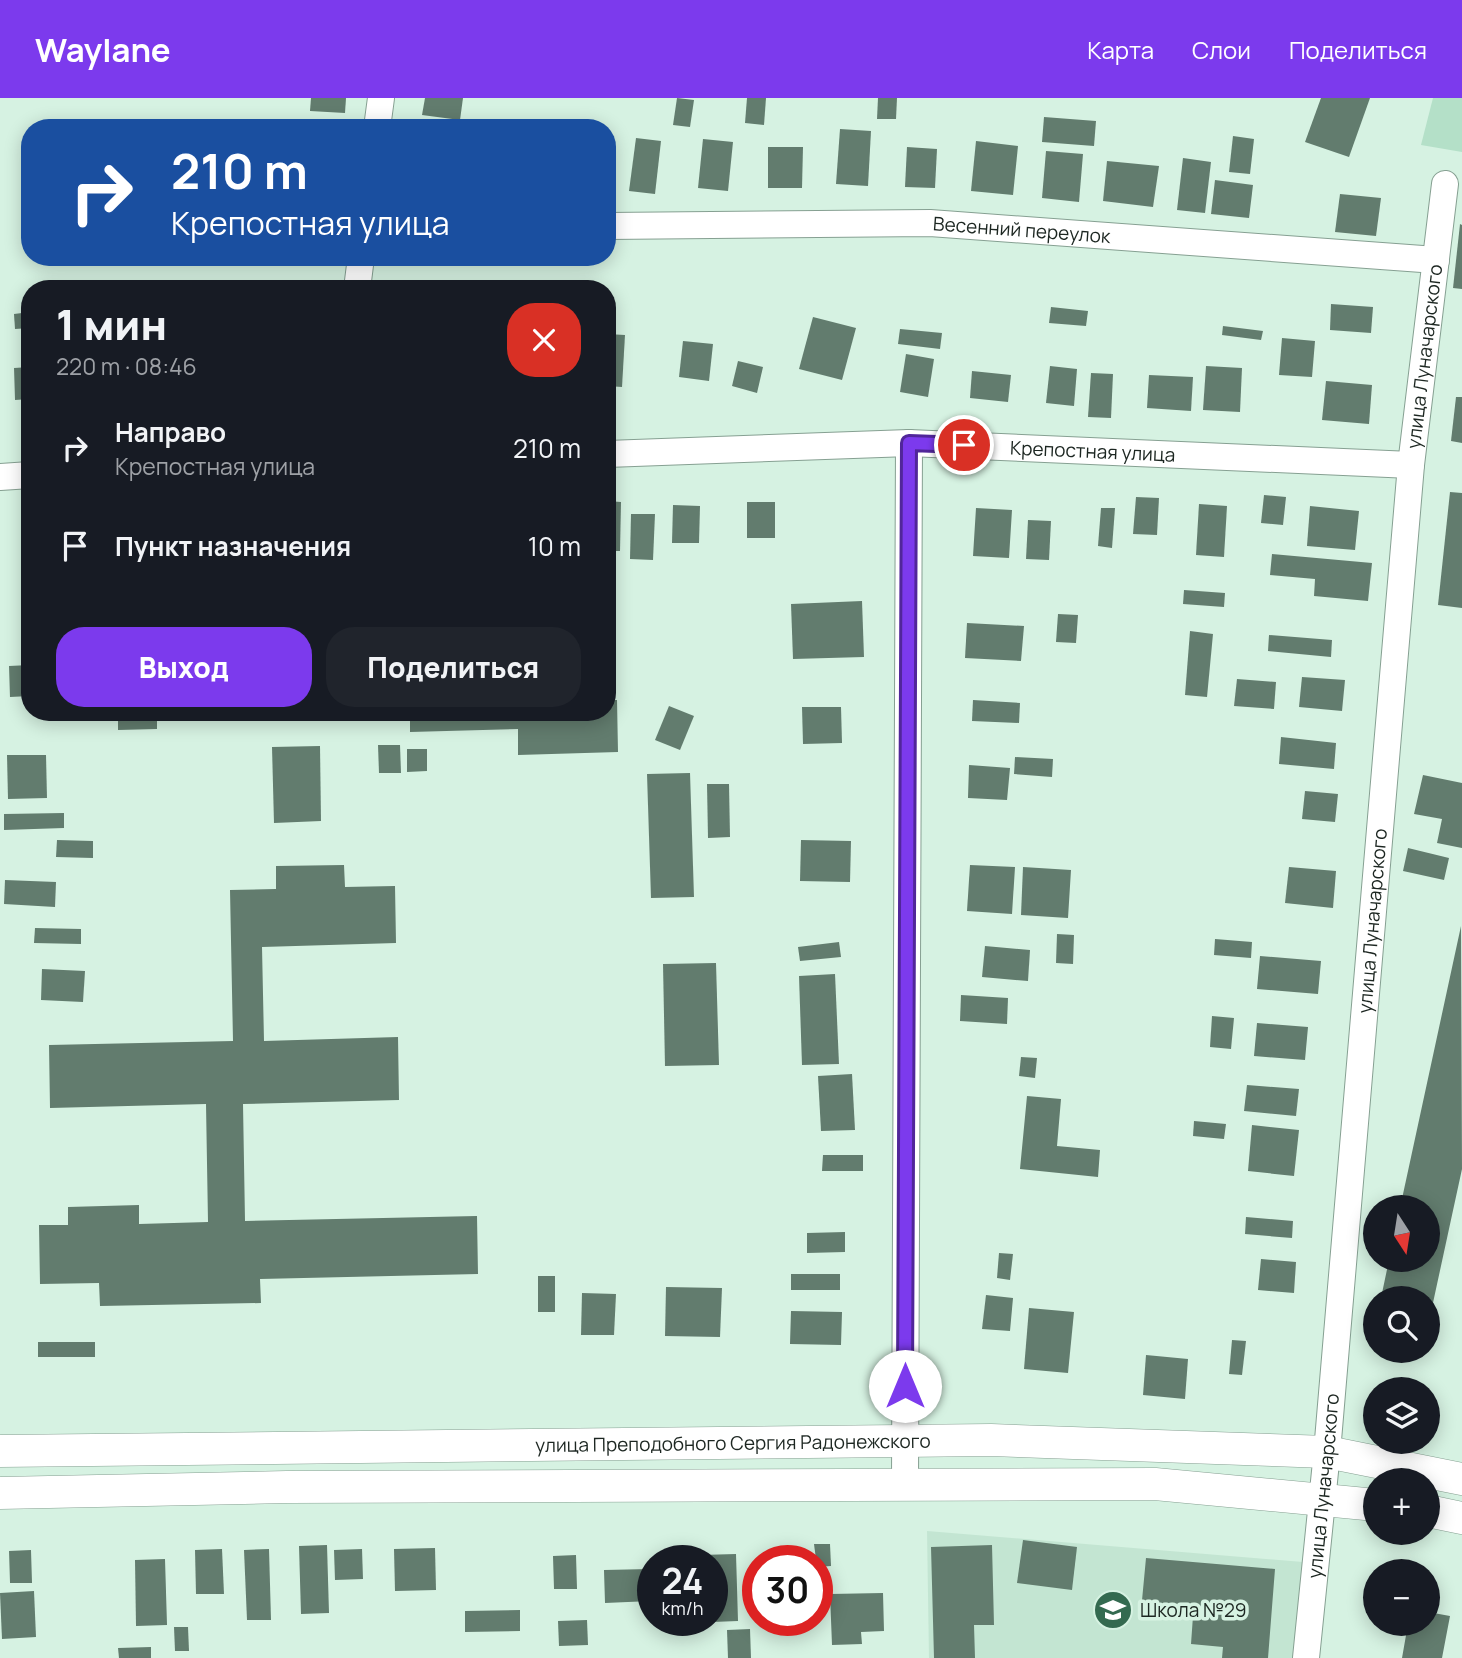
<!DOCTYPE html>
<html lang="ru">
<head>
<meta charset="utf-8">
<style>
  :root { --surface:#171b24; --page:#20242c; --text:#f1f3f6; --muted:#9ea1a6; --accent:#7c3aed }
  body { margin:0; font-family:Manrope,sans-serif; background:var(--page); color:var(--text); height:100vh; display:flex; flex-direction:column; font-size:26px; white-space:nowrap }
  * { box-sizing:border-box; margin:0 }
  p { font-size:23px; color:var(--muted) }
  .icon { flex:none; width:38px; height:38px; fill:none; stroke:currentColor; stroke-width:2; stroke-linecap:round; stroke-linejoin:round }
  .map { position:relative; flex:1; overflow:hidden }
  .sheet { position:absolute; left:21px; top:182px; width:595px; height:441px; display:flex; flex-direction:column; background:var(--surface); border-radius:28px; box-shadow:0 4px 18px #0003 }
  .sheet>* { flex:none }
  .hud { position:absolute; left:21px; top:21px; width:595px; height:147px; border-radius:28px; box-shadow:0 4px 18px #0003; background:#1a4fa0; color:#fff; overflow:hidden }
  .needle { width:46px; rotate:168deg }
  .tools { position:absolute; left:1363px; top:1097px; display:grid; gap:14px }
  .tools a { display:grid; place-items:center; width:77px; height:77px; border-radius:50%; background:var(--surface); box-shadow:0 4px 18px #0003; font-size:35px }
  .speed { position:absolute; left:637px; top:1447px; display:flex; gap:14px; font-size:35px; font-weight:700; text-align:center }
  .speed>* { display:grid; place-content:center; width:91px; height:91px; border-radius:50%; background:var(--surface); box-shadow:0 4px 18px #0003; line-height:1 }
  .speed small { font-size:18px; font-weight:400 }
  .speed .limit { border:10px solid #d22; background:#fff; color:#111 }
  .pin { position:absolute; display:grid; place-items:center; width:60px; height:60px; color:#fff; margin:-30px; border:4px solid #fff; border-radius:50%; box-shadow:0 2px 7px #0007 }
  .me { position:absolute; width:77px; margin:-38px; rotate:0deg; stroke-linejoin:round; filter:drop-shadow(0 0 5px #0008) }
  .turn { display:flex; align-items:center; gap:24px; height:147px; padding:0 35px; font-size:32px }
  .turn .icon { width:91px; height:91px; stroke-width:2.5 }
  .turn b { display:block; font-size:49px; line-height:60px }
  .round { display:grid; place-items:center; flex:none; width:74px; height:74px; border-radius:28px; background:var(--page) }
  .overview { display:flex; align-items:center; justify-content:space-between; height:119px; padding:0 35px }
  h1 { font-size:42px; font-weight:800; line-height:52px }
  .cta { display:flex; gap:14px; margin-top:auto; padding:14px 35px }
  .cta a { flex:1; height:80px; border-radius:28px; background:var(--accent); color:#fff; font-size:28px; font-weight:800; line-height:80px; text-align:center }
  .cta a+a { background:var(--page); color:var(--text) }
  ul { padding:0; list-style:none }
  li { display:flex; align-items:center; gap:21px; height:98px; padding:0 35px }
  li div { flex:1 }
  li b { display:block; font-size:26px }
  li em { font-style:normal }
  header { display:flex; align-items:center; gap:42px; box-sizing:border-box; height:98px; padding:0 35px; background:var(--accent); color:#fff }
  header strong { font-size:33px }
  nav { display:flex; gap:38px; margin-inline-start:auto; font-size:24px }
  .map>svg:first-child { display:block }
</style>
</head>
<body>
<header>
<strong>Waylane</strong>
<nav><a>Карта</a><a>Слои</a><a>Поделиться</a></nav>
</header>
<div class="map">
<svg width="1462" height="1560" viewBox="0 0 1462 1560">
  <rect width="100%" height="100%" fill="#d6f2e2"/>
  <path fill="#c3e5d2" d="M927,1433L1303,1464L1293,1560H929Z"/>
  <path fill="#b4e0c8" d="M1433,0H1462V54L1421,47Z"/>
  <g fill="#627c6e">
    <path d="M311,0H346L345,15L310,13Z"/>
    <path d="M425,0H463L460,22L422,17Z"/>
    <path d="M677,0L694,2L690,29L673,27Z"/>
    <path d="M747,0H766L764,27L745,25Z"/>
    <path d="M878,0H897L896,21H877Z"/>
    <path d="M1321,0H1370L1349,59L1305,44Z"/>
    <path d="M1044,19L1096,23L1094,48L1042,44Z"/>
    <path d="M840,31L871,33L868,88L836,86Z"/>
    <path d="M1233,38L1254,41L1250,76L1229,74Z"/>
    <path d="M636,40L661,43L655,96L629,93Z"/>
    <path d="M703,41L733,44L728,93L698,90Z"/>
    <path d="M976,43L1018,48L1013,97L971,93Z"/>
    <path d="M768,49H803L802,90H768Z"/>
    <path d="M907,49L937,51L935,90L905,89Z"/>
    <path d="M1046,53L1083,56L1079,104L1042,100Z"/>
    <path d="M1183,60L1211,64L1205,115L1177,112Z"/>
    <path d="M1107,63L1159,68L1153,109L1103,103Z"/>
    <path d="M1215,82L1253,87L1249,120L1211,116Z"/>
    <path d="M1340,96L1381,100L1376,138L1335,134Z"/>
    <path d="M1460,126L1462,127V191L1453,190Z"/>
    <path d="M279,159H323L322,168L279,165Z"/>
    <path d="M1331,206L1373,209L1371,235L1330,232Z"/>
    <path d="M1051,209L1088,213L1086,228L1049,225Z"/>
    <path d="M30,214V230L15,231L14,216Z"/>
    <path d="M813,219L856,230L842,282L799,271Z"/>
    <path d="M1223,228L1263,233L1261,242L1222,237Z"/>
    <path d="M900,231L942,235L940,251L898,246Z"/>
    <path d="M607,236L625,237L622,289L607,288Z"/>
    <path d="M1282,240L1315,243L1312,279L1279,277Z"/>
    <path d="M683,243L713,246L709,283L679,279Z"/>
    <path d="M906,256L934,261L928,299L900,294Z"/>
    <path d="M738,263L763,269L757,295L732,288Z"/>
    <path d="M1050,268L1077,271L1074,308L1046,305Z"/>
    <path d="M1206,268L1242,270L1240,314L1203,312Z"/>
    <path d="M30,269V301L15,302L14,270Z"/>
    <path d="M972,273L1011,277L1008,304L970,300Z"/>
    <path d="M1091,275L1113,276L1111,320L1088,319Z"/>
    <path d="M1149,277L1193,279L1191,313L1147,310Z"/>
    <path d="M1326,283L1372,287L1369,326L1322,322Z"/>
    <path d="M1456,299H1462V345L1451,343Z"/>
    <path d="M1450,394L1462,395V510L1438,507Z"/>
    <path d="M1264,397L1286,399L1283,427L1261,425Z"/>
    <path d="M1136,399L1159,400L1157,437L1133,436Z"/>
    <path d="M607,403L621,404L620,453H607Z"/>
    <rect x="747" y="404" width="28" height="36"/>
    <path d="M1199,406L1227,408L1224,459L1196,457Z"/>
    <path d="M673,407L700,408L699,445H672Z"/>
    <path d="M1310,408L1359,413L1355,452L1307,448Z"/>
    <path d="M976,410L1012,412L1009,460L973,458Z"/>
    <path d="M1101,410H1115L1112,450L1098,448Z"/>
    <path d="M631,416H655L653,462L630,461Z"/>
    <path d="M1028,422L1051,423L1049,462L1026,461Z"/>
    <path d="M1272,456L1372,465L1368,503L1314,498L1315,481L1270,477Z"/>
    <path d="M1184,492L1225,495L1224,509L1183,506Z"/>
    <path d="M862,503L864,559L793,561L791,506Z"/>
    <path d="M1058,516L1078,517L1076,545L1056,544Z"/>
    <path d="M967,525L1024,528L1021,563L965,560Z"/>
    <path d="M1190,533L1213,536L1207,599L1185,597Z"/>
    <path d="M1269,537L1332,542L1331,559L1268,553Z"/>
    <path d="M30,567V598L10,599L9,568Z"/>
    <path d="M1302,579L1345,582L1342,613L1299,609Z"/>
    <path d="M1237,581L1276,584L1274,611L1234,608Z"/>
    <path d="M607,602H617L618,654L518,657V631L410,634V614H607Z"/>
    <path d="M973,602L1020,605L1019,625L972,623Z"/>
    <path d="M669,608L694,618L680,652L655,642Z"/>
    <path d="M802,609H841L842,645L803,646Z"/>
    <path d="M118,614H157V631L118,632Z"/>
    <path d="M1281,639L1336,645L1334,671L1279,666Z"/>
    <path d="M378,647H400L401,675H379Z"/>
    <path d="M320,648L321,723L274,725L272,649Z"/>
    <path d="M407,651H427V673L407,674Z"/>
    <path d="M7,657H46L47,700L8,701Z"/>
    <path d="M1015,659L1053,661L1052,679L1014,676Z"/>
    <path d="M969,667L1010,670L1007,702L968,700Z"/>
    <path d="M690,675L694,799L651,800L647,676Z"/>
    <path d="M1423,677L1462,685V750L1437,745L1442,721L1414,716Z"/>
    <path d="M707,686H729L730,739L708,740Z"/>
    <path d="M1305,693L1338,696L1335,724L1302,721Z"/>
    <path d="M64,715V730L4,732V716Z"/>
    <path d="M57,742L93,743V760L56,759Z"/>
    <path d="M801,742L851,743L850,784L800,783Z"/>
    <path d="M1408,750L1449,760L1444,782L1403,773Z"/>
    <path d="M344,767L345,789L395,788L396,845L262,849L264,943L398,939L399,1002L243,1006L245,1123L477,1118L478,1176L260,1181L261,1205L100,1208L99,1185L40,1186L39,1127H68V1109L139,1107V1126L208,1124L206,1006L50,1010L49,947L233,943L230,792L276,791V768Z"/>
    <path d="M970,767L1015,769L1012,816L967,813Z"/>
    <path d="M1023,769L1071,772L1068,820L1021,817Z"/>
    <path d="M1289,769L1336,773L1333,810L1285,805Z"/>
    <path d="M5,782L56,784L55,809L4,806Z"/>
    <path d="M1461,828L1462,1071L1431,1214L1428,1213V1200H1381L1389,1162H1428V1110H1400Z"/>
    <path d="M35,830L81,831V846L34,845Z"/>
    <path d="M1057,836L1074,837L1073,866L1056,865Z"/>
    <path d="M1215,841L1252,844L1251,860L1214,857Z"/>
    <path d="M839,844L841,859L800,863L798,849Z"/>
    <path d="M985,848L1030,852L1028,883L982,879Z"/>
    <path d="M1260,858L1321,863L1318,896L1257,891Z"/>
    <path d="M716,865L719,967L665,968L663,866Z"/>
    <path d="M42,871L85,873L83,904L41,902Z"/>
    <path d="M835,876L839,966L802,967L799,878Z"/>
    <path d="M961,897L1008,900L1007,926L960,923Z"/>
    <path d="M1212,918L1234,920L1231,951L1210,949Z"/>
    <path d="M1257,925L1308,929L1305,962L1254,958Z"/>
    <path d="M1021,959L1037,960L1035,980L1019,978Z"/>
    <path d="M852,976L855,1032L821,1033L818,978Z"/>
    <path d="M1247,987L1299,991L1296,1018L1244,1013Z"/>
    <path d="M1027,998L1061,1001L1057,1048L1100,1052L1098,1079L1020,1071Z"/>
    <path d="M1194,1023L1226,1026L1224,1041L1193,1038Z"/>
    <path d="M1252,1027L1299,1032L1294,1078L1248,1073Z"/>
    <path d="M823,1057H863V1073H822Z"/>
    <path d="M1246,1119L1293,1123L1292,1140L1245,1136Z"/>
    <path d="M845,1134V1154L807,1155V1135Z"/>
    <path d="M999,1155L1013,1156L1010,1182L997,1180Z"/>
    <path d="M1261,1161L1296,1164L1294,1195L1258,1192Z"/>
    <rect x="791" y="1176" width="49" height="16"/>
    <rect x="538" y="1178" width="17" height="36"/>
    <path d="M666,1189L722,1190L720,1239L665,1238Z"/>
    <path d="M582,1195L616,1196L614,1237H581Z"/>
    <path d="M986,1197L1013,1200L1010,1233L982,1231Z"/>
    <path d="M1029,1210L1074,1214L1068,1275L1024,1271Z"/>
    <path d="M791,1213L842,1214L841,1247L790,1246Z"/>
    <path d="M1232,1242L1246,1243L1242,1277L1229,1276Z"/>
    <rect x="38" y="1244" width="57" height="15"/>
    <path d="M1146,1257L1188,1261L1185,1301L1143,1297Z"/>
    <path d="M1023,1442L1077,1449L1072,1492L1017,1485Z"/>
    <path d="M814,1446H830L831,1468L817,1469Z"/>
    <path d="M327,1447L329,1515L301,1516L299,1448Z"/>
    <path d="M992,1447L994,1527H974L975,1560H934L931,1449Z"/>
    <path d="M435,1450L436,1492L395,1493L394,1451Z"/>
    <path d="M222,1451L224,1496H196L195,1452Z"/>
    <path d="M269,1451L271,1522H247L244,1452Z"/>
    <path d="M362,1451L363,1481L335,1482L334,1452Z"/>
    <path d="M31,1452L32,1485H10L9,1453Z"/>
    <path d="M736,1456L738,1523L712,1524V1463H702L701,1457Z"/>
    <path d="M576,1457L577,1491H554L553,1458Z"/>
    <path d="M1146,1460L1275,1471L1268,1560H1222L1223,1549L1191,1546L1193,1518L1141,1513Z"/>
    <path d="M165,1461L167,1527L136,1528L135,1462Z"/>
    <path d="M650,1471L651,1503L605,1505L604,1472Z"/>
    <path d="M34,1493L36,1539L2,1541L0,1495Z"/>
    <path d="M883,1495L884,1533L861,1534L862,1546L832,1547L830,1496Z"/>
    <path d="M520,1512V1533L465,1534V1513Z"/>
    <path d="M1428,1514L1450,1518L1442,1560H1402L1408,1526H1428Z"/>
    <path d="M587,1522L588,1547L559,1548L558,1523Z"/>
    <path d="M174,1529H188L189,1553H175Z"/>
    <path d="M750,1531L751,1560H728L727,1532Z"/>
    <path d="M151,1549V1560H119L118,1550Z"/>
  </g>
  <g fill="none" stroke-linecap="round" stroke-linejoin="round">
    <defs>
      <g id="minor">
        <path d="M377,30L381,0"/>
        <path id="s1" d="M607,128L930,125L1436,162"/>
        <path d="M357,191L361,159"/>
        <path id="s2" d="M607,356L909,345L1411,367"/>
        <path d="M0,379L30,377"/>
        <path d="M905,1385L909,345"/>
        <path id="s3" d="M1306,1560L1327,1354L1411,367L1445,86"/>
      </g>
      <g id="tertiary">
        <path id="s4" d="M0,1353L991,1342L1327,1354L1462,1381"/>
        <path d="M0,1395L287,1389L1155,1386L1376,1407"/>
        <path d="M1428,1413L1462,1420"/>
      </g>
    </defs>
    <use href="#minor" stroke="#86a092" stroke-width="28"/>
    <use href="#tertiary" stroke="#86a092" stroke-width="33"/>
    <use href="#minor" stroke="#fff" stroke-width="26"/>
    <use href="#tertiary" stroke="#fff" stroke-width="32"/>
  </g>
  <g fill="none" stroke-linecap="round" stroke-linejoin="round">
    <defs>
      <path id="route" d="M905,1288L909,345L964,347"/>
    </defs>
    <use href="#route" stroke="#51269a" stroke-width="18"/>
    <use href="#route" stroke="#7c3aed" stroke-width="12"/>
  </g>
  <defs>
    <symbol id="school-disc" viewBox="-11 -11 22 22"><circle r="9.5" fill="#346a50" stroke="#d6f2e2"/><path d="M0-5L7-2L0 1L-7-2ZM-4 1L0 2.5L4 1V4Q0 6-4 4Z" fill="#fff"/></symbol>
  </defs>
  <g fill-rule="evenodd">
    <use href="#school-disc" x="1091" y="1490" width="44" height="44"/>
  </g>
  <g text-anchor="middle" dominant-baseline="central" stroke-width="7" stroke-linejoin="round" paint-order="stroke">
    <g font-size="19" fill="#1c2621" stroke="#d6f2e2">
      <text stroke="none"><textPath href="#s1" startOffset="415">Весенний переулок</textPath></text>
      <text stroke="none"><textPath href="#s3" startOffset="1307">улица Луначарского</textPath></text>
      <text stroke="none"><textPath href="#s2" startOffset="486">Крепостная улица</textPath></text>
      <text stroke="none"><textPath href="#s3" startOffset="740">улица Луначарского</textPath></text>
      <text stroke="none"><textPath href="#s4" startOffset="733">улица Преподобного Сергия Радонежского</textPath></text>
      <text stroke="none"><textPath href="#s3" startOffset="173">улица Луначарского</textPath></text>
    </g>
    <g font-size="19" fill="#1c2621" stroke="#d6f2e2" text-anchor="start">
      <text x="1140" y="1512">Школа №29</text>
    </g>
  </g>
</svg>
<div class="tools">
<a><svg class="needle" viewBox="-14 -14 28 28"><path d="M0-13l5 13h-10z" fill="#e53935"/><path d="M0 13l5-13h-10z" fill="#9ea1a6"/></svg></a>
<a><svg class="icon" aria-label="search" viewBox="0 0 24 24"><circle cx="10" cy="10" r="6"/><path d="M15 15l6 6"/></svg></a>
<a><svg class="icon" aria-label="layers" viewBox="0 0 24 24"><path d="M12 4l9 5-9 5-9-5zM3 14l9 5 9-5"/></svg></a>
<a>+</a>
<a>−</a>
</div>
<div class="speed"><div>24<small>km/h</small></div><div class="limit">30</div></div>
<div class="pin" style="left:964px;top:347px;background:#d93025"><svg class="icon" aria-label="arrive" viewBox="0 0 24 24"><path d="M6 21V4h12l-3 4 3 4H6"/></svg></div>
<svg class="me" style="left:905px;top:1288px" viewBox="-20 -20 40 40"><circle r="19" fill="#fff"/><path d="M0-13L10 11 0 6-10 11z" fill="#7c3aed"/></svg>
<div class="hud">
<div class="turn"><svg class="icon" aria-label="right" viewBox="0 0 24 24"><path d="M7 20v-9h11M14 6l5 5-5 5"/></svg><div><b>210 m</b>Крепостная улица</div></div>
</div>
<section class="sheet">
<div class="overview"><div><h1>1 мин</h1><p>220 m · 08:46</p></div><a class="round" style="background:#d93025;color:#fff"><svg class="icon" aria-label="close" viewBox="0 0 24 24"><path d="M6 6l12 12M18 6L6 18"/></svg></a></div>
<ul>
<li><svg class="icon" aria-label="right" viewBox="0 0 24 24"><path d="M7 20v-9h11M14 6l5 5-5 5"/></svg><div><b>Направо</b><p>Крепостная улица</p></div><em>210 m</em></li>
<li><svg class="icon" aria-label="arrive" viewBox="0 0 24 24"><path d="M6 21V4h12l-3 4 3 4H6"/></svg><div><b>Пункт назначения</b></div><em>10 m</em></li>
</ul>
<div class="cta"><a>Выход</a><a>Поделиться</a></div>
</section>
</div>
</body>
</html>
